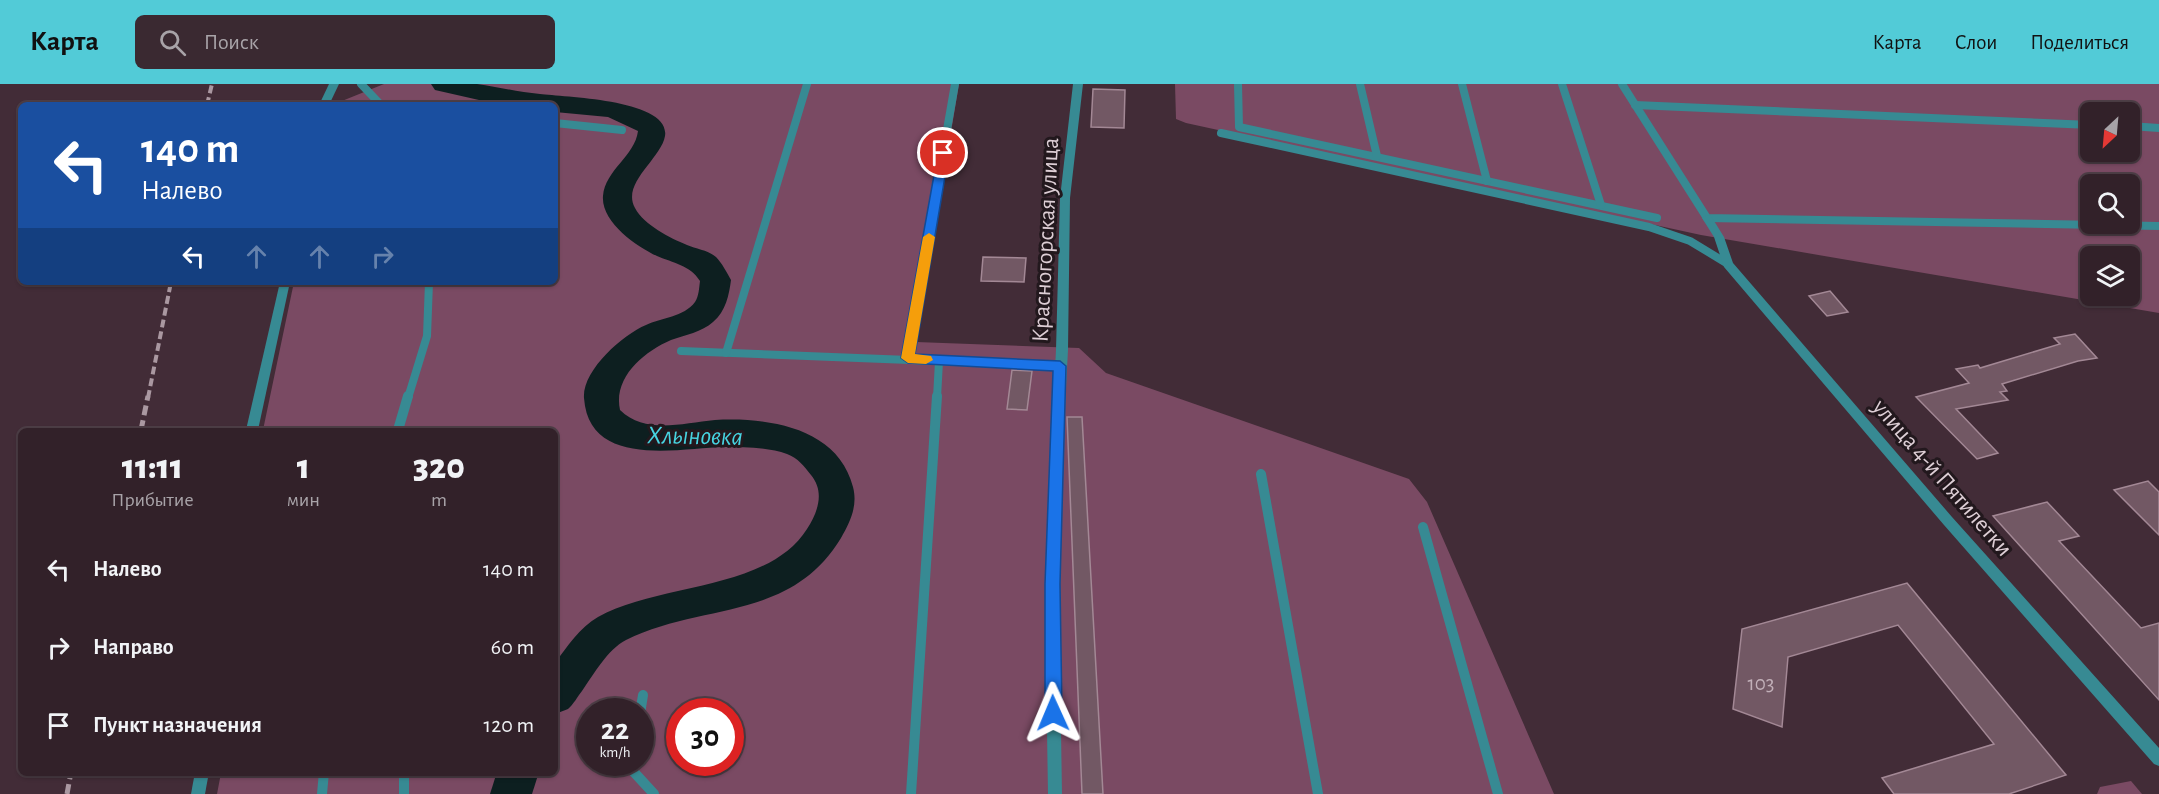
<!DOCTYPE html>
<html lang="ru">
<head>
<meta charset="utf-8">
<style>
  :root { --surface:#322129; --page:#3a2931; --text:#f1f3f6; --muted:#a8a3a8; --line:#4d3e46; --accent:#52cbd7 }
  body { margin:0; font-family:"Alegreya Sans",sans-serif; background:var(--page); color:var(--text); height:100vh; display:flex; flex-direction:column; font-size:22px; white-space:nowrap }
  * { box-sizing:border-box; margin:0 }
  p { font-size:20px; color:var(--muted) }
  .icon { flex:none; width:33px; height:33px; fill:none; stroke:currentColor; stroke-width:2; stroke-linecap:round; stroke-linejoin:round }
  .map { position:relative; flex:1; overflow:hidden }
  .drawer { position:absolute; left:18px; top:344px; width:540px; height:348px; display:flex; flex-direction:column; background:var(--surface); border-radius:9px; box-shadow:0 2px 4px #0004,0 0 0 2px var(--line) }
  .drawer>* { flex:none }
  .top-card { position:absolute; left:18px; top:18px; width:540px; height:183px; border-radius:9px; box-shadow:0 2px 4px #0004,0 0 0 2px var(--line); background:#1a4fa0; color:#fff; overflow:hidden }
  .needle { width:39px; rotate:206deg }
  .controls { position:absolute; left:2080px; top:18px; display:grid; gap:12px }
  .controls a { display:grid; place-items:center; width:60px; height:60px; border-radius:9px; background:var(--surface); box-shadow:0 2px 4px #0004,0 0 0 2px var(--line); font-size:30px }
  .speed { position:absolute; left:576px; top:614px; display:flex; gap:12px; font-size:30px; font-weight:700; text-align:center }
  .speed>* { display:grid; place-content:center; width:78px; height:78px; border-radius:50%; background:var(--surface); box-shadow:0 2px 4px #0004,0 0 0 2px var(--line); line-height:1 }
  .speed small { font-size:15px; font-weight:400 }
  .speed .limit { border:9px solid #d22; background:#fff; color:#111 }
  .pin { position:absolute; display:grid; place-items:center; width:51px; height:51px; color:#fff; margin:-26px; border:3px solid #fff; border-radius:50%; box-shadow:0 2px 6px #0007 }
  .me { position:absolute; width:66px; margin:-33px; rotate:359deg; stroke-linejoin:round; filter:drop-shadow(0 0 4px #0008) }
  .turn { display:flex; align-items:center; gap:21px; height:126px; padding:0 24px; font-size:27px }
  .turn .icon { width:78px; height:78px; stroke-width:2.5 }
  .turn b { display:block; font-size:42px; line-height:51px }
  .lanes { display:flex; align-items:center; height:57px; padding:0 24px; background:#0003; justify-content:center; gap:30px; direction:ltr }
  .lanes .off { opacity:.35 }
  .eta { display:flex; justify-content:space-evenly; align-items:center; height:102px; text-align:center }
  .eta b { font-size:36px; font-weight:800; line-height:42px }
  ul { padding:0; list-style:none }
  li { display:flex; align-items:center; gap:18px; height:78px; padding:0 24px }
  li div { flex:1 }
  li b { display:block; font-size:22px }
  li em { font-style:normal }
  header { display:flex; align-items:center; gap:36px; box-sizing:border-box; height:84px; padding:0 30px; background:var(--accent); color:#111 }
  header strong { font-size:28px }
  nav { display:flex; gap:33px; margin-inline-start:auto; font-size:21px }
  .search { width:420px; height:54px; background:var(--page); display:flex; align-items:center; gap:15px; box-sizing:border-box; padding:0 21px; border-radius:9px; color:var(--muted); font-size:22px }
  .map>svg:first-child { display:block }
</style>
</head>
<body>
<header>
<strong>Карта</strong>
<div class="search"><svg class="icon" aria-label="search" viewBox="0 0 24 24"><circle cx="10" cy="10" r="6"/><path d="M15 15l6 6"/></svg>Поиск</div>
<nav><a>Карта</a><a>Слои</a><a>Поделиться</a></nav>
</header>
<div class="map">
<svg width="2159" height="710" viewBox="0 0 2159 710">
  <rect width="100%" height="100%" fill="#422c37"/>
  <g fill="#7a4a63" fill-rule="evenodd">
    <path d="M384,0H959L916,258L1079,264L1106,289L1409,395L1427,418L1554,710H217L221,689L555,688V346H263L294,198H555V21H332ZM590,627H640V678H590ZM680,627H730V678H680Z"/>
    <path d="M1175,0H2159V229L1701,151L1186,39L1176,35ZM2091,28H2130V68H2091ZM2091,100H2130V140H2091ZM2091,172H2130V212H2091Z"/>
    <path d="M2131,697L2142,710H2097L2100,703Z"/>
  </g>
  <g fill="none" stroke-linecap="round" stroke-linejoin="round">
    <g fill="#0d1f20" fill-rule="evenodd">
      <path d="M431,0C446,0 462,0 477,0C498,3 518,8 540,10C563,13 671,15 665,52C661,75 621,99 635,124C644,141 670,154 687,161C696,165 708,166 716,173C722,179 727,189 731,196C729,211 726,227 713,238C702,248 685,251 671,256C643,268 613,294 620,326C646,351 682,339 715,336C767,333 838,343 853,403C858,422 850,438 841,454C790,538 702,518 626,556C607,566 594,590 582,607C578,612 573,621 568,625C564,627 559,628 555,630V579C567,563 580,543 598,533C659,499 768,507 807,445C818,428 825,408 811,391C804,382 798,374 787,370C768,363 744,363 724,363C679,364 589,385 584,314C582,287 622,251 646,241C661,234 684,233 695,218C699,212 699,204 700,197C690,181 673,179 657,172C636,162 601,138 603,112C605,86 635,72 638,47L608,33L555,28V21H501L435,6Z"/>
      <path d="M497,688H539L532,710H490Z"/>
    </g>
  </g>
  <g fill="#725864" stroke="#a38895" stroke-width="1.5">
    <path d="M1093,5L1125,6L1124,44L1091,43Z"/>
    <path d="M983,173L1026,174L1024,198L981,197Z"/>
    <path d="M1830,207L1848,228L1827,232L1809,212Z"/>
    <path d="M2075,250L2097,274L2078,277L2002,300L2007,307L2000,308L2008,316L1956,325L1998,369L1977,375L1916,313L1969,299L1956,285L1978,281L1980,284L2060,260L2054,254Z"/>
    <path d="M1012,286L1032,287L1027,326L1007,325Z"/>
    <path d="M1067,333H1082L1103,710H1082Z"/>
    <path d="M2148,397L2159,408V451L2114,406Z"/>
    <path d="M2047,418L2079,452L2059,457L2141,544L2159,539V616L1993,432Z"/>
    <path d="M1907,499L2066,691L2009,710H1894L1882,694L1994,660L1898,541L1788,573L1782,643L1733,625L1742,545Z"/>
  </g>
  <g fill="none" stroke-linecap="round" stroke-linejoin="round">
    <g stroke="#378a93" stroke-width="8">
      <path d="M361,0L381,21"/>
      <path d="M1238,0L1239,43L1657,134"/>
      <path d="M1360,0L1377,72"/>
      <path d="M1462,0L1487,97"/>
      <path d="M1562,0L1601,121"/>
      <path d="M1622,0L1707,134L2159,142"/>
      <path d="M1635,21L2091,41"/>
      <path d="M555,39L622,46"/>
      <path d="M2130,42L2159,44"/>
      <path d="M1221,49L1649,143L1690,157L1728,180"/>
      <path d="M681,267L1060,282"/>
      <path d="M726,269L807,0"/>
      <path d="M907,274L955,0"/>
      <path d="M408,314L427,252L429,198"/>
      <path d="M937,314L939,277"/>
    </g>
    <g stroke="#378a93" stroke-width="10">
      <path d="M398,346L408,312"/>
      <path d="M1261,390L1318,710"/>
      <path d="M1423,443L1498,710"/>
      <path d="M640,630L643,611"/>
      <path d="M633,678L632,686L654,710"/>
      <path d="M404,688V710"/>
      <path d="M322,710L324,688"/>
      <path d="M911,710L937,312"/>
    </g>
    <g fill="#378a93" fill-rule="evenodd">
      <path d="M329,0H339L329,21H319Z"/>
      <path d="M1073,0H1083L1070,114L1068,266L1061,399L1059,520L1062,710H1048L1045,520L1049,399L1056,266L1060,114Z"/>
      <path d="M1707,131L1711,132L1724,153L1733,179L1952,433L2159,664V682L2154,680L1944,441L1724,183L1714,153L1702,134Z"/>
      <path d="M280,198H290L258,346H246Z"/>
      <path d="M195,688H209L205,710H191Z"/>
    </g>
    <g stroke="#aa98a1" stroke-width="4" stroke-dasharray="8 4" stroke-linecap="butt">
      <path d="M207,21L212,0"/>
      <path d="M148,314L171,198"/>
    </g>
    <g stroke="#aa98a1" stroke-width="5" stroke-dasharray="10 5" stroke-linecap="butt">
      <path d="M141,346L148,312"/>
      <path d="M67,710L71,688"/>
    </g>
  </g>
  <path fill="#1a73e8" stroke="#114b97" stroke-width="1.5" d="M943,65L949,69L915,270L1060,277L1066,282L1060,500L1062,629L1059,634L1053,636L1048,634L1045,629V500L1053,287L908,279L901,274L938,69Z"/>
  <path fill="#f59e0b" d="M929,149L935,153L915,270L931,272L933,276L926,280L908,279L901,274L923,153Z"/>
  <g text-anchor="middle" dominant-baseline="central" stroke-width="6" stroke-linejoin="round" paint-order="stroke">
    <g font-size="21" fill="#c2b0b9">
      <text x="1761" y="599">103</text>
    </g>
    <g font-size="24" fill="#ddced5" stroke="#22181d">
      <text transform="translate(1046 156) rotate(-87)">Красногорская улица</text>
      <text transform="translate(1942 394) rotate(49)">улица 4-й Пятилетки</text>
    </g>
    <g font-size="26" font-style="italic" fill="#47d4e1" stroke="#22181d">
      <text transform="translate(695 352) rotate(1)">Хлыновка</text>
    </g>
  </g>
</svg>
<div class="controls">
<a><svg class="needle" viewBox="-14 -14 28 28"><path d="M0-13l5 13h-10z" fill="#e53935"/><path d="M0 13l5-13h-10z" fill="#a8a3a8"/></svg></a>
<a><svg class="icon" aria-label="search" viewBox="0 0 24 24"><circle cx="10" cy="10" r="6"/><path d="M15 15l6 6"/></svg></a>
<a><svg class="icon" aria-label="layers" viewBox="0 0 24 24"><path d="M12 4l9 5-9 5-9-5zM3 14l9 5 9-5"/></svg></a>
</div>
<div class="speed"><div>22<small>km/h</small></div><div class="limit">30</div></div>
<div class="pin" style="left:943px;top:69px;background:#d93025"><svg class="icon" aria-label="arrive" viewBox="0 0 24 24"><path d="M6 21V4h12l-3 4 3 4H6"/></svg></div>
<svg class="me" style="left:1053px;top:629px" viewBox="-20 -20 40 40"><path d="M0-17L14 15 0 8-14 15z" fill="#1a73e8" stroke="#fff" stroke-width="4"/></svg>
<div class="top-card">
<div class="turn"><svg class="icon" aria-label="left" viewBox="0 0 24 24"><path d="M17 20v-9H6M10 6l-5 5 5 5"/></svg><div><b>140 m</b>Налево</div></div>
<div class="lanes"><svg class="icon" aria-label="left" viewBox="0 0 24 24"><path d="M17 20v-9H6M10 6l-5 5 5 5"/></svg><svg class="icon off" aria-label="ahead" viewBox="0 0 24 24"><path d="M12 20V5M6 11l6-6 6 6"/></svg><svg class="icon off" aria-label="ahead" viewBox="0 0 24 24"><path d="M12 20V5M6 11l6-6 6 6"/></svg><svg class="icon off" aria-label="right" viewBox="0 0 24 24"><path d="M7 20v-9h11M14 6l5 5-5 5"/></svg></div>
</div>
<section class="drawer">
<div class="eta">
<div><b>11:11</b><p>Прибытие</p></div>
<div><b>1</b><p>мин</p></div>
<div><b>320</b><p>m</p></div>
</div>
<ul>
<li><svg class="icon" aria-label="left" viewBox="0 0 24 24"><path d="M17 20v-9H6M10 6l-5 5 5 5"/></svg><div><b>Налево</b></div><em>140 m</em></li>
<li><svg class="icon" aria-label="right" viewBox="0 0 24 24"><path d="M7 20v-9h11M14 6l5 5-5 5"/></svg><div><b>Направо</b></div><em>60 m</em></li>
<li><svg class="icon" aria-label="arrive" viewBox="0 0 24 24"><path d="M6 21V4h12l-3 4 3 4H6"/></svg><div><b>Пункт назначения</b></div><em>120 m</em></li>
</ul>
</section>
</div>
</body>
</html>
